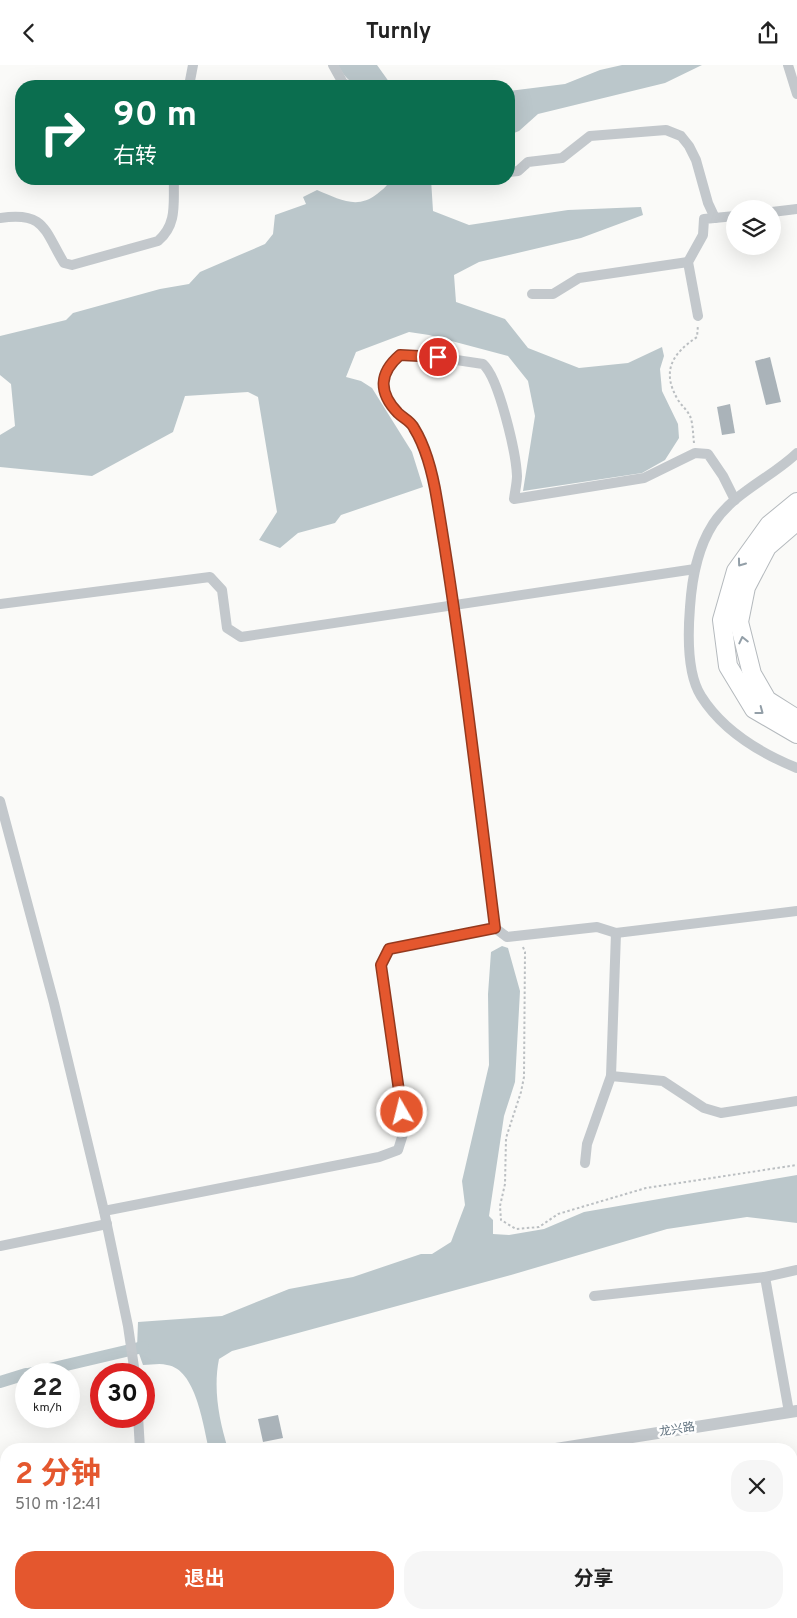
<!DOCTYPE html>
<html lang="zh">
<head>
<meta charset="utf-8">
<style>
  :root { --surface:#fff; --page:#f6f6f6; --text:#222; --muted:#767676; --accent:#e4572e }
  body { margin:0; font-family:Overpass,"Noto Sans SC",sans-serif; background:var(--page); color:var(--text); height:100vh; display:flex; flex-direction:column; font-size:19px; white-space:nowrap }
  * { box-sizing:border-box; margin:0 }
  p { font-size:16px; color:var(--muted) }
  .icon { flex:none; width:28px; height:28px; fill:none; stroke:currentColor; stroke-width:2; stroke-linecap:round; stroke-linejoin:round }
  .map { position:relative; flex:1; overflow:hidden }
  .side { position:absolute; left:0px; top:1378px; width:798px; height:176px; display:flex; flex-direction:column; background:var(--surface); border-radius:20px 20px 0 0; box-shadow:0 5px 20px #0002 }
  .side>* { flex:none }
  .guide { position:absolute; left:15px; top:15px; width:500px; height:105px; border-radius:20px; box-shadow:0 5px 20px #0002; background:#0b6e4f; color:#fff; overflow:hidden }
  .controls { position:absolute; left:726px; top:135px; display:grid; gap:10px }
  .controls a { display:grid; place-items:center; width:55px; height:55px; border-radius:50%; background:var(--surface); box-shadow:0 5px 20px #0002; font-size:25px }
  .speed { position:absolute; left:15px; top:1298px; display:flex; gap:10px; font-size:25px; font-weight:700; text-align:center }
  .speed>* { display:grid; place-content:center; width:65px; height:65px; border-radius:50%; background:var(--surface); box-shadow:0 5px 20px #0002; line-height:1 }
  .speed small { font-size:12px; font-weight:400 }
  .speed .limit { border:8px solid #d22; background:#fff; color:#111 }
  .pin { position:absolute; display:grid; place-items:center; width:42px; height:42px; color:#fff; margin:-21px; border:2px solid #fff; border-radius:50%; box-shadow:0 1px 5px #0007 }
  .me { position:absolute; width:55px; margin:-28px; rotate:352deg; stroke-linejoin:round; filter:drop-shadow(0 0 4px #0008) }
  .turn { display:flex; align-items:center; gap:18px; height:105px; padding:0 15px; font-size:22px }
  .turn .icon { width:65px; height:65px; stroke-width:2.5 }
  .turn b { display:block; font-size:35px; line-height:42px }
  .round { display:grid; place-items:center; flex:none; width:52px; height:52px; border-radius:20px; background:var(--page) }
  .overview { display:flex; align-items:center; justify-content:space-between; height:85px; padding:0 15px }
  h1 { font-size:30px; font-weight:700; line-height:38px; color:var(--accent) }
  .cta { display:flex; gap:10px; margin-top:auto; padding:10px 15px }
  .cta a { flex:1; height:58px; border-radius:20px; background:var(--accent); color:#fff; font-size:20px; font-weight:700; line-height:58px; text-align:center }
  .cta a+a { background:var(--page); color:var(--text) }
  header { display:flex; justify-content:space-between; align-items:center; height:65px; padding:0 15px; background:var(--surface); font-size:22px; font-weight:700 }
  .map>svg:first-child { display:block }
</style>
</head>
<body>
<header><svg class="icon" aria-label="back" viewBox="0 0 24 24"><path d="M15 5l-7 7 7 7"/></svg>Turnly<svg class="icon" aria-label="share" viewBox="0 0 24 24"><path d="M12 15V3M7 8l5-5 5 5M5 13v7h14v-7"/></svg></header>
<div class="map">
<svg width="797" height="1553" viewBox="0 0 797 1553">
  <rect width="100%" height="100%" fill="#fafaf8"/>
  <g fill="#bbc7cb">
    <path d="M338,0H377L392,21C365,21 352,27 338,0Z"/>
    <path d="M622,0H702L665,18L538,49L519,66L509,70V26L565,19L600,5Z"/>
    <path d="M390,114H431L433,146L469,160L568,145L641,142L643,150L581,173L479,197L454,210L456,237L505,254L528,283L579,303L628,298L662,282L664,291L660,304L662,326L678,359L679,373L665,395L642,408L523,426L535,351L528,316L508,291L429,270L409,267L356,287L346,312L361,316L372,323L412,387L423,422L341,450L335,458L298,468L280,483L259,475L277,447L258,332L248,327L185,331L173,367L92,411L0,402V370L15,361L11,319L0,310V271L66,255L73,248L160,224L189,219L200,207L265,179L273,169L275,150L306,139L303,132L317,125C339,134 357,145 377,129C383,124 388,121 390,114Z"/>
    <path d="M502,881L508,883L520,926L515,1017L504,1051L489,1151L493,1155V1169L509,1170L544,1164L584,1147L797,1110V1158L747,1152L667,1164L511,1210L232,1286L219,1294C213,1324 219,1355 228,1384H209C203,1360 196,1304 167,1300C160,1298 151,1300 143,1300L137,1283L138,1257L222,1251L289,1224L353,1212L421,1189H432L451,1177L465,1140L462,1116L489,1000L488,929L491,887Z"/>
  </g>
  <g fill="none" stroke-linecap="round" stroke-linejoin="round">
    <g stroke="#bbc7cb" stroke-width="12">
      <path d="M28,1309L143,1282"/>
      <path d="M0,1317L26,1309"/>
    </g>
  </g>
  <g fill="#aab3b9">
    <path d="M770,292L781,337L766,340L755,296Z"/>
    <path d="M730,339L735,368L722,370L717,342Z"/>
    <path d="M278,1350L283,1373L263,1377L258,1354Z"/>
  </g>
  <g fill="none" stroke-linecap="round" stroke-linejoin="round">
    <defs>
      <g id="motorway">
        <path d="M797,437L769,460L736,506L722,555L728,601L754,644L797,669"/>
        <path d="M797,456L767,482L746,522L739,557L752,609L767,635L797,654"/>
      </g>
    </defs>
    <use href="#motorway" stroke="#b4b9bd" stroke-width="20"/>
    <g stroke="#bbbfc2" stroke-width="2" stroke-dasharray="2.5 2.5" stroke-linecap="butt">
      <path d="M694,378C693,370 693,358 690,351C687,345 682,341 678,335C661,306 672,289 697,272L698,260"/>
      <path d="M523,882L525,887L524,1012L521,1027L506,1073L505,1119L500,1141L501,1155L516,1164L539,1162L558,1149L646,1123L797,1100"/>
      <path d="M299,1548L300,1553"/>
    </g>
    <g stroke="#c3c8cc" stroke-width="10">
      <path d="M333,0L343,18L349,21"/>
      <path d="M788,0L797,29"/>
      <path d="M189,21L193,0"/>
      <path d="M509,107L518,106L528,97L562,93L590,71L666,65L681,71L689,81L696,95L708,138L715,153"/>
      <path d="M772,147L797,144"/>
      <path d="M0,153C45,146 44,165 64,198L72,200L158,176C178,159 173,137 174,114"/>
      <path d="M532,229H553L579,213L688,197"/>
      <path d="M698,251L688,197L703,170L704,154L735,151"/>
      <path d="M797,388C771,413 734,427 713,459C697,484 692,513 690,542C688,567 687,609 701,631C723,666 760,688 797,703"/>
      <path d="M0,539L210,512L222,525L227,563L241,572L695,504"/>
      <path d="M0,736L54,938L104,1146L128,1261L135,1309"/>
      <path d="M495,863C477,720 461,577 437,435C433,410 427,385 414,363C411,356 403,353 398,348C378,327 379,308 400,290H423L483,299C499,313 516,388 517,411C517,418 515,426 514,434L644,413L695,388L708,389L723,411L735,435"/>
      <path d="M616,868L611,1011L663,1016L704,1043L721,1048L797,1036"/>
      <path d="M585,1098L587,1079L611,1011"/>
      <path d="M104,1146L379,1092L398,1085L404,1066L381,900L389,884L495,863L507,872L597,862L616,868L797,846"/>
      <path d="M0,1181L107,1159"/>
      <path d="M765,1212L797,1205"/>
      <path d="M594,1231L765,1212L789,1347"/>
      <path d="M138,1351L140,1384"/>
      <path d="M152,1548V1553"/>
      <path d="M607,1548L608,1553"/>
    </g>
    <g stroke="#c3c8cc" stroke-width="12">
      <path d="M556,1384L797,1346"/>
      <path d="M0,1508L6,1506"/>
    </g>
    <use href="#motorway" stroke="#fff" stroke-width="18"/>
  </g>
  <defs><path id="oneway-chevron" d="M-2-3.5L2.5 0L-2 3.5" fill="none" stroke-width="1.6" stroke-linecap="round" stroke-linejoin="round" transform="scale(1.25)"/></defs>
  <g stroke="#939fa8">
    <use href="#oneway-chevron" transform="translate(741 498) rotate(126)"/>
    <use href="#oneway-chevron" transform="translate(743 575) rotate(-103)"/>
    <use href="#oneway-chevron" transform="translate(760 646) rotate(37)"/>
  </g>
  <g fill="none" stroke-linecap="round" stroke-linejoin="round">
    <defs>
      <path id="route" d="M402,1047L381,900L389,884L495,863C477,720 461,577 437,435C433,410 427,384 414,363C411,356 403,353 398,348C378,327 379,308 400,290L438,292"/>
    </defs>
    <use href="#route" stroke="#94391e" stroke-width="12"/>
    <use href="#route" stroke="#e4572e" stroke-width="9"/>
  </g>
  <g text-anchor="middle" dominant-baseline="central" stroke-width="5" stroke-linejoin="round" paint-order="stroke">
    <g font-size="12" fill="#657683" stroke="#fff">
      <text transform="translate(677 1365) rotate(-9)">龙兴路</text>
    </g>
  </g>
</svg>
<div class="controls">
<a><svg class="icon" aria-label="layers" viewBox="0 0 24 24"><path d="M12 4l9 5-9 5-9-5zM3 14l9 5 9-5"/></svg></a>
</div>
<div class="speed"><div>22<small>km/h</small></div><div class="limit">30</div></div>
<div class="pin" style="left:438px;top:292px;background:#d93025"><svg class="icon" aria-label="arrive" viewBox="0 0 24 24"><path d="M6 21V4h12l-3 4 3 4H6"/></svg></div>
<svg class="me" style="left:402px;top:1047px" viewBox="-20 -20 40 40"><circle r="17" fill="#e4572e" stroke="#fff" stroke-width="3"/><path d="M0-11L8 9 0 5-8 9z" fill="#fff"/></svg>
<div class="guide">
<div class="turn"><svg class="icon" aria-label="right" viewBox="0 0 24 24"><path d="M7 20v-9h11M14 6l5 5-5 5"/></svg><div><b>90 m</b>右转</div></div>
</div>
<section class="side">
<div class="overview"><div><h1>2 分钟</h1><p>510 m · 12:41</p></div><a class="round"><svg class="icon" aria-label="close" viewBox="0 0 24 24"><path d="M6 6l12 12M18 6L6 18"/></svg></a></div>
<div class="cta"><a>退出</a><a>分享</a></div>
</section>
</div>
</body>
</html>
